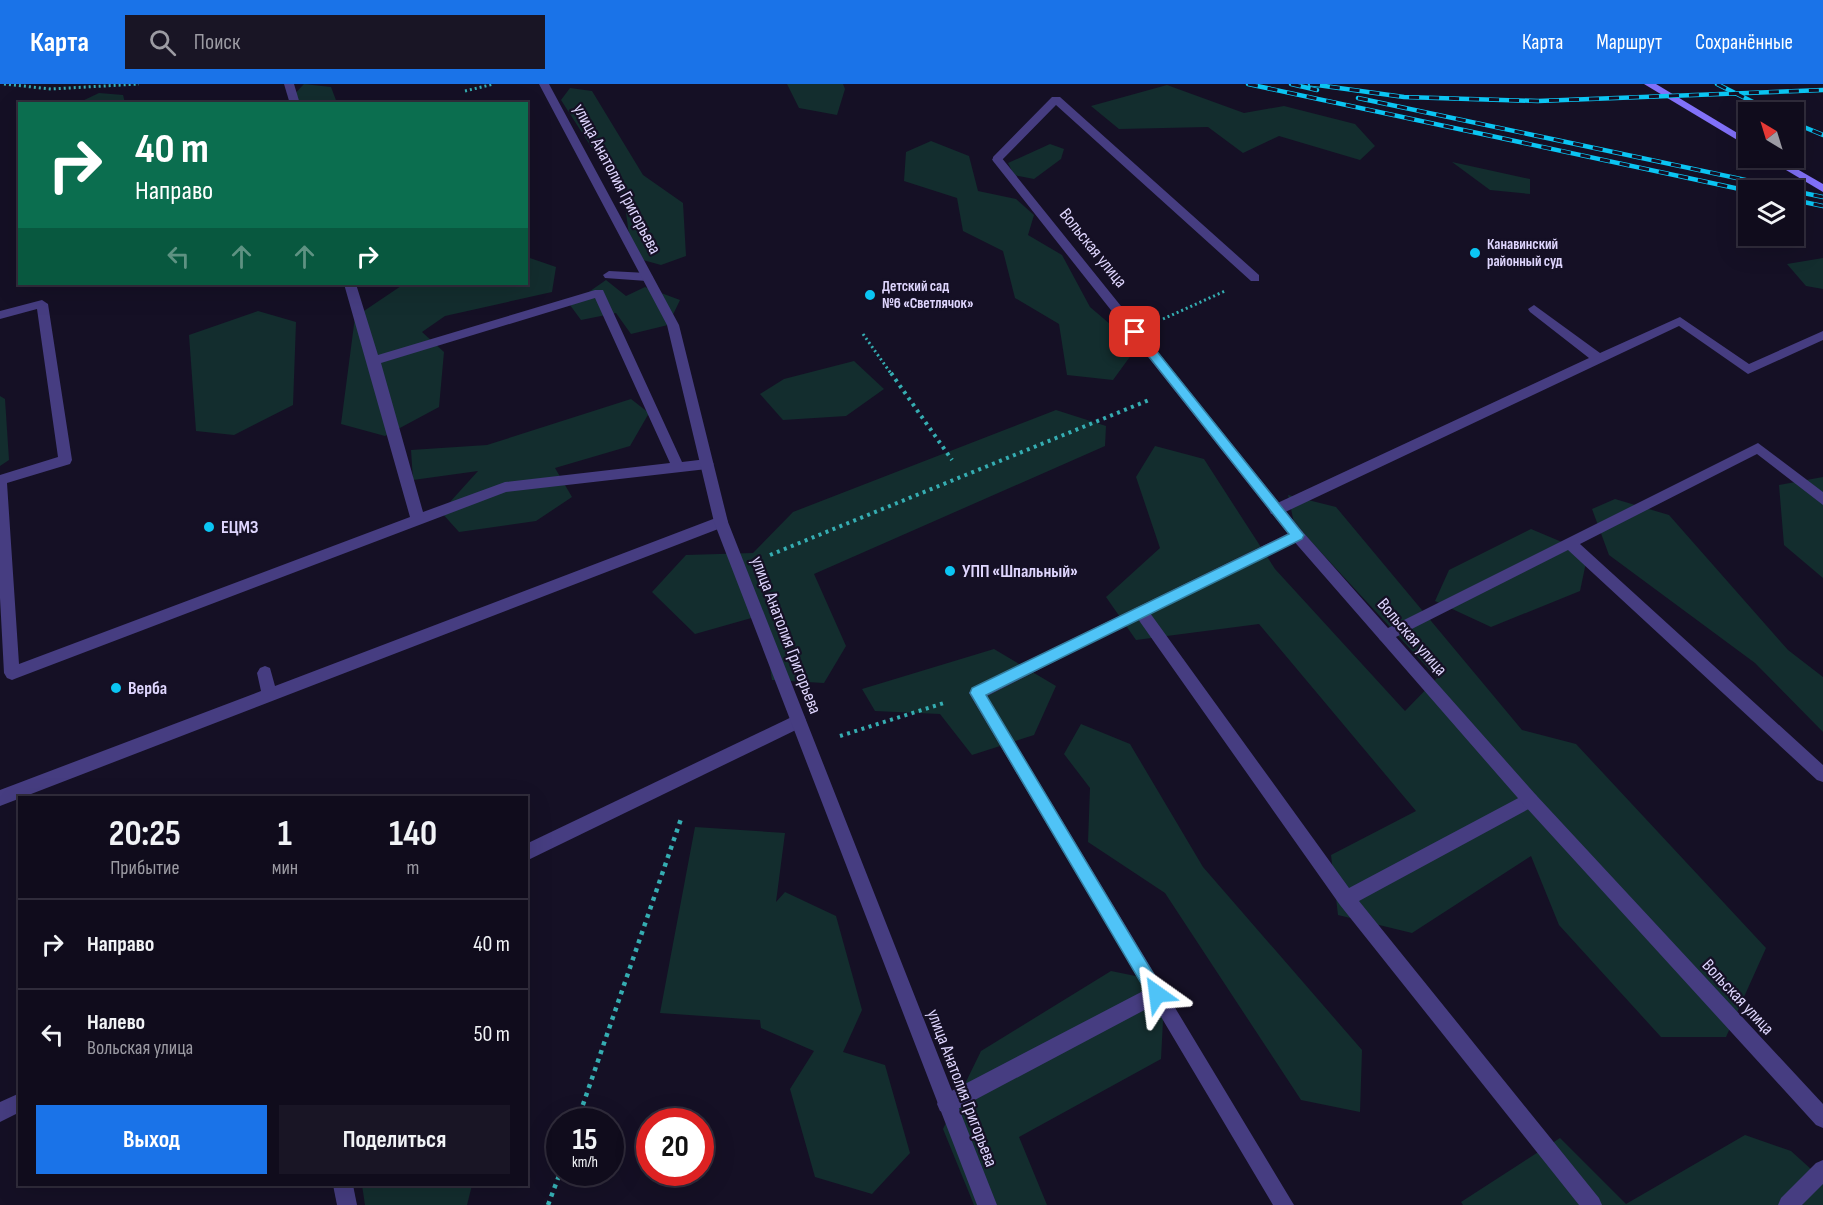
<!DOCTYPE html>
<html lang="ru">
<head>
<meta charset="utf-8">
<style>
  :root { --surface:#100c1c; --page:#191525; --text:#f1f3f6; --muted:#9c9ba3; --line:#302c3b; --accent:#1a73e8 }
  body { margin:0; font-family:"Sofia Sans Condensed",sans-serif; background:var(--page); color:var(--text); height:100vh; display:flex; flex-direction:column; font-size:22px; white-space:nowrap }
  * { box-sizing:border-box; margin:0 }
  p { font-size:20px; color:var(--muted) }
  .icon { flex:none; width:33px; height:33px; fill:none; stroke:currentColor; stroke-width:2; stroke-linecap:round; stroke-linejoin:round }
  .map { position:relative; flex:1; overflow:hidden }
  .sheet { position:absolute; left:18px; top:712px; width:510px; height:390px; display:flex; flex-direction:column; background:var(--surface); border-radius:0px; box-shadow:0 6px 24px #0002,0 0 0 2px var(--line) }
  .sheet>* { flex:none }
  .banner { position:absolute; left:18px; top:18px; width:510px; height:183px; border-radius:0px; box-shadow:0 6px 24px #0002,0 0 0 2px var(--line); background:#0b6e4f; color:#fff; overflow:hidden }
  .needle { width:39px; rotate:322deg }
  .fabs { position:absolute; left:1738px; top:18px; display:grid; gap:12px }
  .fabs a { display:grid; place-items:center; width:66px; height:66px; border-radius:0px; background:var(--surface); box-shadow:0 6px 24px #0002,0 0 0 2px var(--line); font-size:30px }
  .speed { position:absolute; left:546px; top:1024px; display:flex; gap:12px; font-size:30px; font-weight:700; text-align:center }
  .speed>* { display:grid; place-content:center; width:78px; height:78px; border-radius:50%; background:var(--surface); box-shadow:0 6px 24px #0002,0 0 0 2px var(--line); line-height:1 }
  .speed small { font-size:15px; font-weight:400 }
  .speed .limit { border:9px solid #d22; background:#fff; color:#111 }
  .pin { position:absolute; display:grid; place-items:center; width:51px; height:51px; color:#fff; margin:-26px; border-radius:12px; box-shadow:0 3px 9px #0006 }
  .me { position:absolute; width:66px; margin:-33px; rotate:329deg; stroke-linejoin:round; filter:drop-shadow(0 0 4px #0008) }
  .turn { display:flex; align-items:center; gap:21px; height:126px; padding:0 18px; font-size:27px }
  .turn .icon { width:78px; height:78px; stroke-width:2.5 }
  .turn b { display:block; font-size:42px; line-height:51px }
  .lanes { display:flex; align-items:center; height:57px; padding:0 18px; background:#0003; justify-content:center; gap:30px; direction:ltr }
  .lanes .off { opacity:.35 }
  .eta { display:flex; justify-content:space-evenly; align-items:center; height:102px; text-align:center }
  .eta b { font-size:36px; font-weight:700; line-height:42px }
  .primary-button { display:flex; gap:12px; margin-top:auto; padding:12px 18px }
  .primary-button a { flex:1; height:69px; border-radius:0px; background:var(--accent); color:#fff; font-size:24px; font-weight:700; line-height:69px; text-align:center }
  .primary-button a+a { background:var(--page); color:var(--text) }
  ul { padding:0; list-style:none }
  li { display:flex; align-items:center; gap:18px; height:90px; padding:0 18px; border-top:2px solid var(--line) }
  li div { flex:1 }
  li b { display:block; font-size:22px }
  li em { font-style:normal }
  header { display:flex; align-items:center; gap:36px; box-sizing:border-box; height:84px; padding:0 30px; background:var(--accent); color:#fff }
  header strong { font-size:28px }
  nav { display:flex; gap:33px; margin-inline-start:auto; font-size:21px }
  .search { width:420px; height:54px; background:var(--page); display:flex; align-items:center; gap:15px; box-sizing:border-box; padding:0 21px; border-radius:0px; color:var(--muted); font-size:22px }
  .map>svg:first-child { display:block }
</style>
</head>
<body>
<header>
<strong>Карта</strong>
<div class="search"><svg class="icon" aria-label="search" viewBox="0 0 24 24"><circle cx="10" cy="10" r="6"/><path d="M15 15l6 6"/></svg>Поиск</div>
<nav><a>Карта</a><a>Маршрут</a><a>Сохранённые</a></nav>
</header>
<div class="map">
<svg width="1823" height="1121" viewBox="0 0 1823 1121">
  <rect width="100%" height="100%" fill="#151025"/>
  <g fill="#132d2e">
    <path d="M304,0L331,3L337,19H290V15Z"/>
    <path d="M787,0H843L845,5L837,31L799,24Z"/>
    <path d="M1167,1L1244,29L1284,22L1355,40L1375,62L1360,76L1279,52L1243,69L1208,43L1119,45L1091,22Z"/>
    <path d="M570,4L592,7L643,91L683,119L686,172L661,181L632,173L624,114L561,16Z"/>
    <path d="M99,9L123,11L125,19H78Z"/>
    <path d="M931,57L969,72L978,107L1016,115L1034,131L1028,151L1062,171L1090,223L1137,263L1113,296L1067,291L1059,240L1015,214L1003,167L963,147L957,114L904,97L906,68Z"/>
    <path d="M1050,60L1064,65L1061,75L1034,95L1014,91L1008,79Z"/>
    <path d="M1452,78L1530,95V110L1490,106Z"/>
    <path d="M527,173L556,183L552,208L445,232L422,248L444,268L439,323L385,352L341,340L355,233L401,202L410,200H526Z"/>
    <path d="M1823,174V205L1806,202L1787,180Z"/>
    <path d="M606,196L626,212L645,203L680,216L668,241L631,250L616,229L581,236L570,221Z"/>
    <path d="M258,227L296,238L293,321L234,351L196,347L189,251Z"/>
    <path d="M854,277L884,305L846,332L783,336L760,310L784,295Z"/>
    <path d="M0,312L5,315L9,376L0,382Z"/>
    <path d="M631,315L649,329L630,362L555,384L572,413L536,437L459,448L441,428L478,387L413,396L411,366L487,361Z"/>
    <path d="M1056,326L1106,342L1105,362L814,490L846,562L824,599L772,596L762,531L695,550L652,508L686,471L753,469L793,428Z"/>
    <path d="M1155,362L1204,375L1275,485L1405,627L1437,594L1294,439L1288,411L1336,423L1522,646L1576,660L1766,864L1726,953H1661L1559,841L1531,772L1412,849L1338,831L1331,771L1416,727L1259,540L1136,556L1106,513L1160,464L1136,393Z"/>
    <path d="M1823,393V494L1784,461L1779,401Z"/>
    <path d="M1615,415L1669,431L1788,566L1823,593V648L1755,579L1609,471L1592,425Z"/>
    <path d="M1531,445L1588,469L1580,507L1491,543L1435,517L1449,486Z"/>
    <path d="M994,565L1056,602L1034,651L972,671L940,630L875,627L862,605Z"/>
    <path d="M1081,640L1130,660L1203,783L1362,966L1360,1028L1301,1016L1165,809L1088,758L1090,704L1064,670Z"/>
    <path d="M695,743L785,749L776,818L785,808L836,832L862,926L843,968L885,981L910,1069L872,1110L815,1093L790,1005L814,967L761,944L760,936L660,929Z"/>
    <path d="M1111,887L1165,898L1161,975L1019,1053L1047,1121H974L943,1045L981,967Z"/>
    <path d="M1745,1051L1791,1067L1823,1096V1121H1463L1461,1118L1560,1054L1626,1120Z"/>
    <path d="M362,1101H472L467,1121H365Z"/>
  </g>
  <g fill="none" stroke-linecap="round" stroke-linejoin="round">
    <g stroke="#35adb2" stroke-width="3" stroke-dasharray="2 3" stroke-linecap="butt">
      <path d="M4,0L51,5L139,0"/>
      <path d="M465,7L494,0"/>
      <path d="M1163,235L1225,207"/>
      <path d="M863,250L892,291"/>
    </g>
    <g stroke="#35adb2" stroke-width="4" stroke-dasharray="3 4.5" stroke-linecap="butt">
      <path d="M891,289L952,376"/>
      <path d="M770,471L1149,316"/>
      <path d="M840,652L947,618"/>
    </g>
    <g stroke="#35adb2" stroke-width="4.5" stroke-dasharray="4 5" stroke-linecap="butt">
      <path d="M577,1038L682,732"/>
      <path d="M548,1121L560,1089"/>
    </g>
    <g fill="#463d81" fill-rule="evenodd">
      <path d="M284,0H294L300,20H290Z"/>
      <path d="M1052,13H1060L1259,191V197H1251L1056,21L1001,77H993V73Z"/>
      <path d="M609,187L647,189L653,193L647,197L605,194L603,191Z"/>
      <path d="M344,200H356L378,271L595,206H603L682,378L707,375L714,380L707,385L506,408L17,594L12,596L7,594L4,589L0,514V391L58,373L37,225L0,235V227L42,216L48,220L72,376L70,380L7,399L19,580L410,433ZM595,214L670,379L505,398L423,428L381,279Z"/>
      <path d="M1534,221L1600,269L1680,233L1749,280L1823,247V256L1748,290L1679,242L1281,430H1271L1269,426L1271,422L1589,274L1530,228L1528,225Z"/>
      <path d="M1758,359L1823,408V421L1757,370L1580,460L1823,681V698L1817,696L1568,466L1390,556L1385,558L1380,556L1378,552L1380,548Z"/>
      <path d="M721,432L726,434L728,438L726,442L0,722V706L261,607L257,589L260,584L265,582L270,584L275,602Z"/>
      <path d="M1297,445L1302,447L1304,451L1302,455L1150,529L1349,804L1524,711L1530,708L1536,711L1538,716L1536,721L1359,817L1599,1114L1602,1121H1579L1340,821L1138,535L987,612L1294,1121H1273L1154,921L954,1027L947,1030L940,1027L937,1020L940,1013L1145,906L972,614L969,609L972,604Z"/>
      <path d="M798,630L804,632L806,637L804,642L526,777V760Z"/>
      <path d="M20,1009V1028L0,1038V1018Z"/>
      <path d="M1823,1076V1100L1802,1121H1778L1781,1114L1816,1079Z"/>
      <path d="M333,1101H353L357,1121H337Z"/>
    </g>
    <g fill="#463d81" fill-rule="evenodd">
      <path d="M539,0H549L679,241L728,438L997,1121H977L714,438L667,241Z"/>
      <path d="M997,72L1001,73L1302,447L1536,711L1823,1020V1044L1816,1041L1524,721L1292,455L993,77L992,75Z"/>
    </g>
    <g fill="#8271f9" fill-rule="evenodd">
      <path d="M1644,0H1656L1749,56V63Z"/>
      <path d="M1766,74H1778L1823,100V108Z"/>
    </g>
    <defs>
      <g id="rail">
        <path d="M1248,0L1749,107"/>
        <path d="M1291,0L1317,6"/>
        <path d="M1310,0L1404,13L1538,17L1823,6"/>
        <path d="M1717,0L1773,28"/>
        <path d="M1358,14L1793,106"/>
        <path d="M1794,39L1823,51"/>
        <path d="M1794,107L1823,113"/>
        <path d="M1794,116L1823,122"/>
      </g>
    </defs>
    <use href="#rail" stroke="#0bc5f3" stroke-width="4.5"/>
    <use href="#rail" stroke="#151025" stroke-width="3" stroke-dasharray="10" stroke-linecap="butt"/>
  </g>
  <path fill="#4fc3f7" stroke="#337fa1" stroke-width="1.5" d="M1135,244L1139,245L1304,451L1302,455L986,611L1162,904L1165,910L1162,916L1157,918L1151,916L970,609L972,604L1289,450L1131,250V245Z"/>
  <g fill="#0bc5f3" stroke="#151025" stroke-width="2">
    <circle cx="1475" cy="169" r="6"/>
    <circle cx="870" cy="211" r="6"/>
    <circle cx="209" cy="443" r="6"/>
    <circle cx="950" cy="487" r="6"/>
    <circle cx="116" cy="604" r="6"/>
  </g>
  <g text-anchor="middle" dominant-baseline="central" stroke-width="4.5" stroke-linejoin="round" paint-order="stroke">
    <g font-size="15" font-weight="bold" fill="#ded5fd" stroke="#151025" text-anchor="start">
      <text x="1487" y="160">Канавинский<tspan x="1487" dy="17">районный суд</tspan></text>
      <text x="882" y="202">Детский сад<tspan x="882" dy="17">№6 «Светлячок»</tspan></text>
    </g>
    <g font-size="18" fill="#ded5fd" stroke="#151025">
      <text transform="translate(617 95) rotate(62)">улица Анатолия Григорьева</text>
      <text transform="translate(1093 164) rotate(51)">Вольская улица</text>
      <text transform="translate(786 551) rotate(69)">улица Анатолия Григорьева</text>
      <text transform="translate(1412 553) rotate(49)">Вольская улица</text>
      <text transform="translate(1738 913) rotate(47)">Вольская улица</text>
      <text transform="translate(962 1004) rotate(69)">улица Анатолия Григорьева</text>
    </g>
    <g font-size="18" font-weight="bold" fill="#ded5fd" stroke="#151025" text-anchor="start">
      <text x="221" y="443">ЕЦМЗ</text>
      <text x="962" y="487">УПП «Шпальный»</text>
      <text x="128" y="604">Верба</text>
    </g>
  </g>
</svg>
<div class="fabs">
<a><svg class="needle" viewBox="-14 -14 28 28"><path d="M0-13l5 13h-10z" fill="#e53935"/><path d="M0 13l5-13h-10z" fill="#9c9ba3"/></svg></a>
<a><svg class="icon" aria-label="layers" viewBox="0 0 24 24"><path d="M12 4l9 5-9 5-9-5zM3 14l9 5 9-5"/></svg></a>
</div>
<div class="speed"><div>15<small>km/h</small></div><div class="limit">20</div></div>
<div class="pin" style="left:1135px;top:248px;background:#d93025"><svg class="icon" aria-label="arrive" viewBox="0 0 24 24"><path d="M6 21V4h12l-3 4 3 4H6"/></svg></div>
<svg class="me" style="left:1157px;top:910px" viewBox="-20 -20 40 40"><path d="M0-17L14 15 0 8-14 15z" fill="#4fc3f7" stroke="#fff" stroke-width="4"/></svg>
<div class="banner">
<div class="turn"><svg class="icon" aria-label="right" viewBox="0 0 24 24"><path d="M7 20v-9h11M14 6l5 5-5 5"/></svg><div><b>40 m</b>Направо</div></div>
<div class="lanes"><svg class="icon off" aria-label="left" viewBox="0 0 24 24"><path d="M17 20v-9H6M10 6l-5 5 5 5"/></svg><svg class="icon off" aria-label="ahead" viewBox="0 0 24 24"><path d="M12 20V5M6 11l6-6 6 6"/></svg><svg class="icon off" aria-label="ahead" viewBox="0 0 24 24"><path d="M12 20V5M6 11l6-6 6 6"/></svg><svg class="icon" aria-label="right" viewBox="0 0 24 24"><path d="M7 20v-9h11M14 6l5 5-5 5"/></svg></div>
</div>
<section class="sheet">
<div class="eta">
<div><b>20:25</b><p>Прибытие</p></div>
<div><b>1</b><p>мин</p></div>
<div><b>140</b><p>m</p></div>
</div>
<ul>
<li><svg class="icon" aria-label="right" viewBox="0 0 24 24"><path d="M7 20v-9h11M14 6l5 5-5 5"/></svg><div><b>Направо</b></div><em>40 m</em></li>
<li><svg class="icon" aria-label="left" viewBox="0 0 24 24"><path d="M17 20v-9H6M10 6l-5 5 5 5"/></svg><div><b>Налево</b><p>Вольская улица</p></div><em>50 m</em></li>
</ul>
<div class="primary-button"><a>Выход</a><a>Поделиться</a></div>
</section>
</div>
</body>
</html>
